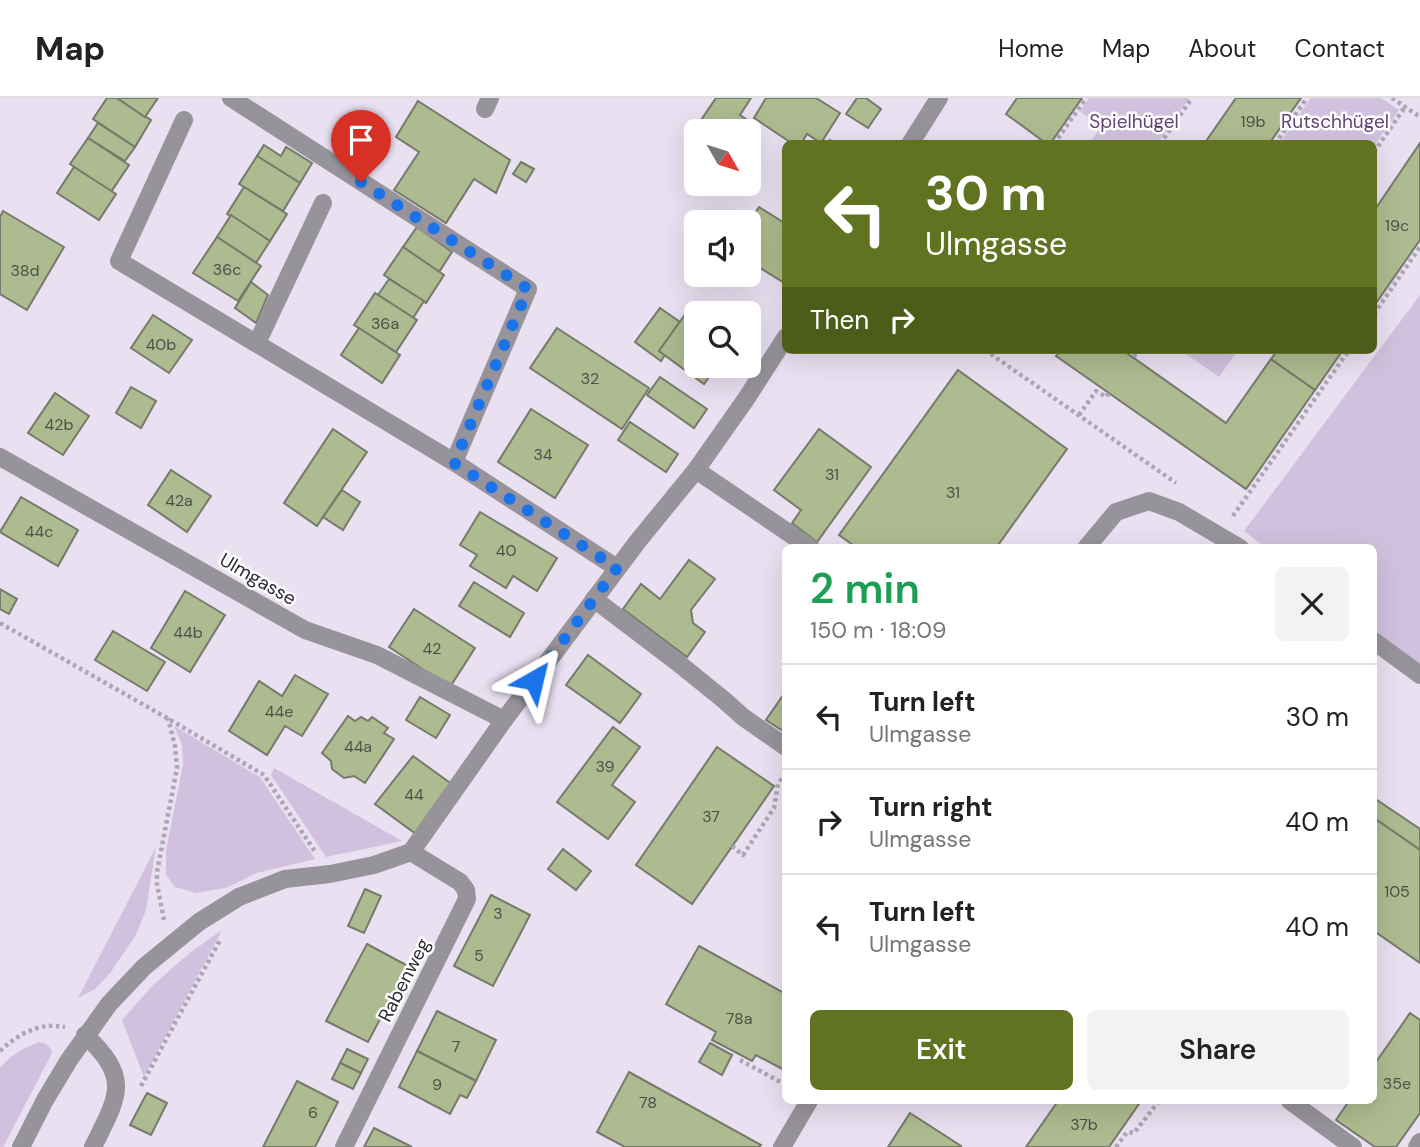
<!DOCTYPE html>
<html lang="en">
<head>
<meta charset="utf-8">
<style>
  :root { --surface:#fff; --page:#f2f2f2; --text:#222; --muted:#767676; --line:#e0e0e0; --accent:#617320 }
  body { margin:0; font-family:"DM Sans",sans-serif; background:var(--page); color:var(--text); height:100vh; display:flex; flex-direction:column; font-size:26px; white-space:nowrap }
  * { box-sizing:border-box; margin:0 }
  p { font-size:23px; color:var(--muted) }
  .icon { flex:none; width:38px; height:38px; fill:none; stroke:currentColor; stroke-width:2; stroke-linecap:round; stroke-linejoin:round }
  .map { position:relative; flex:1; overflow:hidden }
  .details { position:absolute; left:782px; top:446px; width:595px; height:560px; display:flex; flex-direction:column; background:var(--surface); border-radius:10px; box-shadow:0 7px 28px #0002 }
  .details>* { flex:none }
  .guide { position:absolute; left:782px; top:42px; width:595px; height:214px; border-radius:10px; box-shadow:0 7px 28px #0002; background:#617320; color:#fff; overflow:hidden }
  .needle { width:46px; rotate:129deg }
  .buttons { position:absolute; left:684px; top:21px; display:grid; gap:14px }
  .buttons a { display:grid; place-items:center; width:77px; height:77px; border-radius:10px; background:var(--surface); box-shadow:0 7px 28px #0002; font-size:35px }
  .pin { position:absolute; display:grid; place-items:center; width:60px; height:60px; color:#fff; margin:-72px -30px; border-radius:50% 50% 50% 0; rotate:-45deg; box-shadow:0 0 7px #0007 }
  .pin .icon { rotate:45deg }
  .me { position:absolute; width:77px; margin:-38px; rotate:37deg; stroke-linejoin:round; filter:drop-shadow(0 0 5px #0008) }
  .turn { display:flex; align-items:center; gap:24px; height:147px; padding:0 28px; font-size:32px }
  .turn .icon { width:91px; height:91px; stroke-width:2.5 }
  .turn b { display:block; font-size:49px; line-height:60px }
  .then { display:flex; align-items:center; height:66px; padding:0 28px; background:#0003; gap:14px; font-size:26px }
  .round { display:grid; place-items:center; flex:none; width:74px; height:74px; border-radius:10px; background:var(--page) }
  .headline { display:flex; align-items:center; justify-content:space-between; height:119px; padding:0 28px }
  h1 { font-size:42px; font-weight:600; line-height:52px; color:#1e9e55 }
  .button { display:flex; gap:14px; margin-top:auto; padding:14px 28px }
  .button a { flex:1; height:80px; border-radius:10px; background:var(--accent); color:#fff; font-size:28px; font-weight:600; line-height:80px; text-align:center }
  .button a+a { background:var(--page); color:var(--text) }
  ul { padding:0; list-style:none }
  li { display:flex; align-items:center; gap:21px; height:105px; padding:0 28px; border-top:2px solid var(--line) }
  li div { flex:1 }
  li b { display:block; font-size:26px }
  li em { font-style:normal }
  header { display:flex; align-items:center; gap:42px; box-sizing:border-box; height:98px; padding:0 35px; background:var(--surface); border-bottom:2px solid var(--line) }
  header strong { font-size:33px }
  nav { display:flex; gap:38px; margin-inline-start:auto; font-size:24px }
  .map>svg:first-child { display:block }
</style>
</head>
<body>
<header>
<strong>Map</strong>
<nav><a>Home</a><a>Map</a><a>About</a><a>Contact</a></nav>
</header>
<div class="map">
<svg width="1420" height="1049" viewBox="0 0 1420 1049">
  <rect width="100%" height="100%" fill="#e9e0f1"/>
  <g fill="#d1c1de">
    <path d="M1089,0H1189L1157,46L1090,45L1101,29L1080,13Z"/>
    <path d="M1311,0H1381L1399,12L1374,48V46L1280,45Z"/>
    <path d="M1420,197V567L1374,531V450H1266L1244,433Z"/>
    <path d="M1180,252H1238L1219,279Z"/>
    <path d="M174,628L260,679L315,761L257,775L226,790L196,795L175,789L166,777V752L183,667L182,647Z"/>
    <path d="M274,670L402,743L326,759L271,677Z"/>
    <path d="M156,749L146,812L136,837L110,875L95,891L78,900Z"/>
    <path d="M222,832L144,979L122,922L153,887L191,854Z"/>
    <path d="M39,944C46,945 48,947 52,953L51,957L3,1049H0V970C11,956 23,951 39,944Z"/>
  </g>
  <g fill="#aeba8f" stroke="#767a6b" stroke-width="2">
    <path d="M107,0H117L151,22L135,49L93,21Z"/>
    <path d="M117,0H158L145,19Z"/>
    <path d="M716,0H751L740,17L755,27L749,36V33H712L699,25Z"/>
    <path d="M766,0H816L840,15L821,45L807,36L801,46H793L754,20Z"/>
    <path d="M857,0H866L881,11L868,30L846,16Z"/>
    <path d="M1017,0H1082L1050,46H1047L1006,16Z"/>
    <path d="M1236,0H1301L1269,46H1204Z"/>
    <path d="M418,3L510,62L496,95L474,81L446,125L394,92L419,54L396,39Z"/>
    <path d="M98,25L135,49L125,63L88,40Z"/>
    <path d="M88,40L129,67L111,94L70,66Z"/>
    <path d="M1420,45V142L1374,208V113Z"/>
    <path d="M264,47L281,58L286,49L312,65L300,85L257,58Z"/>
    <path d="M257,58L300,85L283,113L239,86Z"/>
    <path d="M521,64L534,71L526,84L513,76Z"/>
    <path d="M74,69L116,96L99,122L57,95Z"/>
    <path d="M244,89L287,116L270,143L227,116Z"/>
    <path d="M759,109L786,126V186L749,163V124Z"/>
    <path d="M3,113L64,149L27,212L0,196V119Z"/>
    <path d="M231,117L270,143L256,165L217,139Z"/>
    <path d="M417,129L452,154L439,174L403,149Z"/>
    <path d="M217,139L261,168L238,203L193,175Z"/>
    <path d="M403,149L444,177L426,205L384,177Z"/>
    <path d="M389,181L424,203L413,220L378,197Z"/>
    <path d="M251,184L268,197L256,225L235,210Z"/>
    <path d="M375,195L417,222L396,254L354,227Z"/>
    <path d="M660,210L680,224L659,253L665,257L661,263L635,244Z"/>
    <path d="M689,211L696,216V268H717L704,286L659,253Z"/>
    <path d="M153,217L192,242L169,275L131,250Z"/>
    <path d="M359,230L400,257L382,285L341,257Z"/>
    <path d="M557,230L649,290L622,331L530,270Z"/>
    <path d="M1060,252H1125L1124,253L1226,325L1271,261L1315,292L1246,391L1056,258Z"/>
    <path d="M1278,252H1343L1315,292L1271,261Z"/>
    <path d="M958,272L1067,351L996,450H857L839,437Z"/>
    <path d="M660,279L707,311L694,330L647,297Z"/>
    <path d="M131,289L156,303L141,330L116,315Z"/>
    <path d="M55,295L89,318L63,357L28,335Z"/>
    <path d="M531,311L588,347L555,400L498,364Z"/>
    <path d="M630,324L678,356L666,374L618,342Z"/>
    <path d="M333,331L367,354L317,428L284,405Z"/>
    <path d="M819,331L871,369L817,444L792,425L801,412L774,392Z"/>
    <path d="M171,372L211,398L187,434L148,407Z"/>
    <path d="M342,392L360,404L343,432L323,419Z"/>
    <path d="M21,399L78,432L58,468L0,434Z"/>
    <path d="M480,414L557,460L537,493L513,478L506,490L470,468L477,457L460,447Z"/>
    <path d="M689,462L715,481L691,512L693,525L705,534L687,559L623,511L641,486L660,501Z"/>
    <path d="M474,484L524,515L510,539L459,508Z"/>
    <path d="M0,491L17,501L9,516L0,511Z"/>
    <path d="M185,493L225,517L190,574L151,550Z"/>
    <path d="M414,511L475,550L450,589L389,549Z"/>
    <path d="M113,533L165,564L147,593L95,562Z"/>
    <path d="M588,557L641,596L620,625L566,587Z"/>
    <path d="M295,577L328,596L302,638L285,628L267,657L229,633L259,583L282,598Z"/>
    <path d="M786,593V635L766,622Z"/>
    <path d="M420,599L450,617L436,640L406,622Z"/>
    <path d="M348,618L355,623L361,619L368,623L372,619L388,630L384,635L394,641L365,685L354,678L344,680L332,671L331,663L322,655Z"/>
    <path d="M613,629L640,649L612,687L635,704L608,741L557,704Z"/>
    <path d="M717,649L774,688L692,806L636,767Z"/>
    <path d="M413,658L453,687L416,736L375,706Z"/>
    <path d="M1374,700L1420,731V752L1374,720Z"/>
    <path d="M1374,720L1420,752V865L1374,833Z"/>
    <path d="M563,751L591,773L576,792L548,771Z"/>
    <path d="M365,791L381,798L364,835L348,828Z"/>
    <path d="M491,797L530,817L493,888L454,868Z"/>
    <path d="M367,846L408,868L368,944L326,923Z"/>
    <path d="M699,848L786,896V973L756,957L752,963L712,942L716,934L666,906Z"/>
    <path d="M437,913L496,942L476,983L417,953Z"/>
    <path d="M1410,915L1420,922V1015L1396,1049H1375L1336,1022L1349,1003H1374V967Z"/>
    <path d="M710,945L732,957L722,977L699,964Z"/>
    <path d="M347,951L368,961L361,975L340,965Z"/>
    <path d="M417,953L476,983L467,1000L460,997L450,1016L399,989Z"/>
    <path d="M340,965L361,975L353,991L332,981Z"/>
    <path d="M629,974L761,1047L759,1049H625L597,1034Z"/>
    <path d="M297,983L338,1004L315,1049H263Z"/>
    <path d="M147,995L167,1005L151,1037L130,1027Z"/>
    <path d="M1058,1003H1141L1109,1049H1026Z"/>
    <path d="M910,1015L961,1048L960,1049H888Z"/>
    <path d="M374,1030L412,1049H364Z"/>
  </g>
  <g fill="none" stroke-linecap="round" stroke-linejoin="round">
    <g stroke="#aca5b3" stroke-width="4.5" stroke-dasharray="3.5 3.5" stroke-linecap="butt">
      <path d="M1392,0L1420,19"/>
      <path d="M825,46L827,41L834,46"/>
      <path d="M1054,46L1086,0"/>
      <path d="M1160,46L1192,0"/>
      <path d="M1275,46L1307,0"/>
      <path d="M1374,54L1405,9"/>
      <path d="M1374,216L1420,149"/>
      <path d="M985,252L1176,385"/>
      <path d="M1129,252L1135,257L1133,260"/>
      <path d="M1079,317L1096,293L1106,299L1109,295"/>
      <path d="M1233,418L1349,252"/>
      <path d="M0,525L167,620L264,677L316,755"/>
      <path d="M732,748L743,757L774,710L778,686L786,674"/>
      <path d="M164,822L157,786V774L177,670L175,648L168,620"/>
      <path d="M0,953C18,936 39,924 65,929"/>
      <path d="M740,962L786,987"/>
      <path d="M141,988L220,842"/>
      <path d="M1116,1049L1127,1034L1134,1035L1159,1003"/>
    </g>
    <g stroke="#97939a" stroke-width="18">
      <path d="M231,0L528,191L454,364"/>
      <path d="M485,11L490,0"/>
      <path d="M184,22L119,163L454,364L617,470"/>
      <path d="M257,245L323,105"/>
      <path d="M0,359L305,532L377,557L504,622"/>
      <path d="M696,372L811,450"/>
      <path d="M1086,450L1116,414L1149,403L1179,414L1240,450"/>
      <path d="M594,501L677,564L724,602L743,619L786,649"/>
      <path d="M1374,543L1420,577"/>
      <path d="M1290,1003L1353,1049"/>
      <path d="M782,1049L809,1003"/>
      <path d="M1417,1049L1420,1044"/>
    </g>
    <g stroke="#97939a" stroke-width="18">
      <path d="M910,46L939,0"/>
      <path d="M85,937C132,981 118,998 93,1049"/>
      <path d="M21,1049L45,1002L69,962L109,906L144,869L199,824L239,799L285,781L330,776L374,767L411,754L504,622L638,443L696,372L746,301L786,239"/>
      <path d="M344,1049L467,801L466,792L460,784L411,754"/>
    </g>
  </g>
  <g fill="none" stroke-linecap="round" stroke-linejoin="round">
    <path stroke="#1a73e8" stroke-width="12" stroke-dasharray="0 21.6" d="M361,84L528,191L454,365L617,470L534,582"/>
  </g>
  <g text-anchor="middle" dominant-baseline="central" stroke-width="5" stroke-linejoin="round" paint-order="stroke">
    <g font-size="16" fill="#4f4f49">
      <text x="1253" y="23">19b</text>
      <text x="1397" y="127">19c</text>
      <text x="227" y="171">36c</text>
      <text x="25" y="172">38d</text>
      <text x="385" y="225">36a</text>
      <text x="161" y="246">40b</text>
      <text x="590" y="280">32</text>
      <text x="59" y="326">42b</text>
      <text x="543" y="356">34</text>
      <text x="832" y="376">31</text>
      <text x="953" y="394">31</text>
      <text x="179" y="402">42a</text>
      <text x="39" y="433">44c</text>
      <text x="506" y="452">40</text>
      <text x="188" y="534">44b</text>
      <text x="432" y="550">42</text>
      <text x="279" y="613">44e</text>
      <text x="358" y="648">44a</text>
      <text x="605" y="668">39</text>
      <text x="414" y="696">44</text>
      <text x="711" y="718">37</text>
      <text x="1397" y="793">105</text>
      <text x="498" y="815">3</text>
      <text x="479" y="857">5</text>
      <text x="739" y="920">78a</text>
      <text x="456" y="948">7</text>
      <text x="1397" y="985">35e</text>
      <text x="437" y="986">9</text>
      <text x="648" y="1004">78</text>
      <text x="313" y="1014">6</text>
      <text x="1084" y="1026">37b</text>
    </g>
    <g font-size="19" fill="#624477" stroke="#fff">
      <text x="1134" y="23">Spielhügel</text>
      <text x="1335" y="23">Rutschhügel</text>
    </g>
    <g font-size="19" fill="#2f2b32" stroke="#fff">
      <text transform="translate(258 481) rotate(30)">Ulmgasse</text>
      <text transform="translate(404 882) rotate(-63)">Rabenweg</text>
    </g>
  </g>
</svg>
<div class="buttons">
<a><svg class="needle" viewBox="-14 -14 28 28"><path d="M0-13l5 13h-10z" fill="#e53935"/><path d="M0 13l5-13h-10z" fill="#767676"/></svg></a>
<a><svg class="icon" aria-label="sound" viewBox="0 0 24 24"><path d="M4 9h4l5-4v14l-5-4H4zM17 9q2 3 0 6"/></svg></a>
<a><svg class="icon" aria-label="search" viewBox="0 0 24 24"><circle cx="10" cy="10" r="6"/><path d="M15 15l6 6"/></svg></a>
</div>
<div class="pin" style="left:361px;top:84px;background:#d93025"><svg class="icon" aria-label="arrive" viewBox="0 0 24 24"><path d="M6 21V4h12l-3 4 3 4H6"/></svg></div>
<svg class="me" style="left:534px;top:582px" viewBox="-20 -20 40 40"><path d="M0-17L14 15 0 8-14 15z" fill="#1a73e8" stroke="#fff" stroke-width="4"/></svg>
<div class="guide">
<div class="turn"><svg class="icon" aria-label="left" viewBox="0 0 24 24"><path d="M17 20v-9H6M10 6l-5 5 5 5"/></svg><div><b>30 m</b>Ulmgasse</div></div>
<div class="then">Then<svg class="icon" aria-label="right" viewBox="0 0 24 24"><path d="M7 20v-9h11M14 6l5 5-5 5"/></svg></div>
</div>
<section class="details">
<div class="headline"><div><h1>2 min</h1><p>150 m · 18:09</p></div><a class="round"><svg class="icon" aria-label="close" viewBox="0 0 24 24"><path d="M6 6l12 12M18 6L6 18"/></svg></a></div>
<ul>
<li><svg class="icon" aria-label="left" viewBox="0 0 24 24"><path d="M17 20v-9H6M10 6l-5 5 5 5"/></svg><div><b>Turn left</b><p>Ulmgasse</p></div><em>30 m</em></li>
<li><svg class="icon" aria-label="right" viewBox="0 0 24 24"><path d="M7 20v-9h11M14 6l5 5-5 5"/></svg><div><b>Turn right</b><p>Ulmgasse</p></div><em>40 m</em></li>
<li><svg class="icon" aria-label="left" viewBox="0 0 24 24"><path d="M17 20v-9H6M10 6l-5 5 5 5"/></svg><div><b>Turn left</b><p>Ulmgasse</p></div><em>40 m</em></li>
</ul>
<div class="button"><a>Exit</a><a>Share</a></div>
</section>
</div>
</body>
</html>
